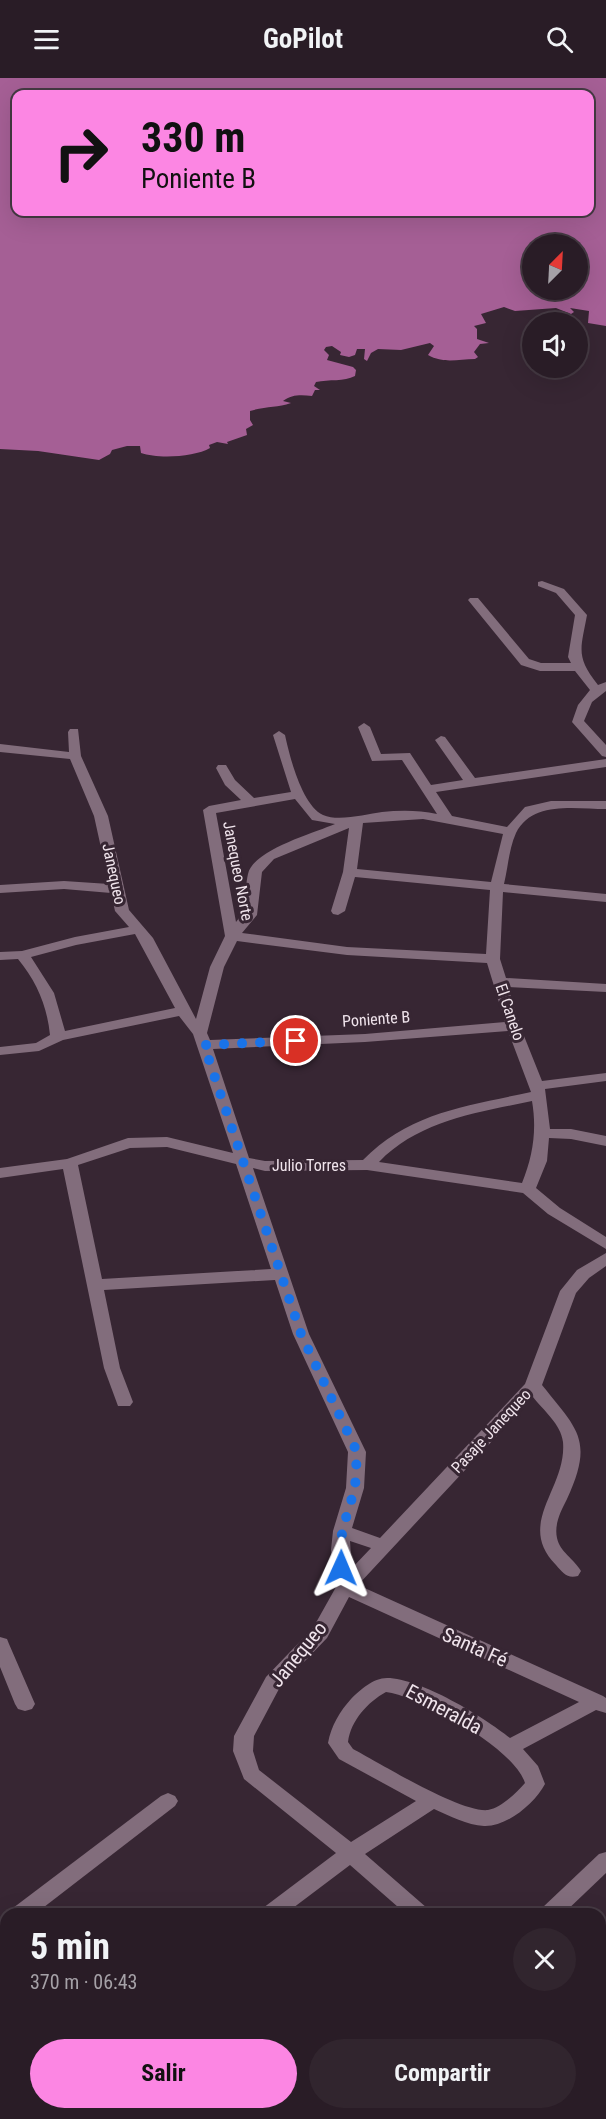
<!DOCTYPE html>
<html lang="es">
<head>
<meta charset="utf-8">
<style>
  :root { --surface:#291c26; --page:#31252e; --text:#f1f3f6; --muted:#a5a1a7; --line:#453a43; --accent:#fc86e3 }
  body { margin:0; font-family:"Roboto Condensed",sans-serif; background:var(--page); color:var(--text); height:100vh; display:flex; flex-direction:column; font-size:22px; white-space:nowrap }
  * { box-sizing:border-box; margin:0 }
  p { font-size:20px; color:var(--muted) }
  .icon { flex:none; width:33px; height:33px; fill:none; stroke:currentColor; stroke-width:2; stroke-linecap:round; stroke-linejoin:round }
  .map { position:relative; flex:1; overflow:hidden }
  .details { position:absolute; left:0px; top:1830px; width:606px; height:212px; display:flex; flex-direction:column; background:var(--surface); border-radius:18px 18px 0 0; box-shadow:0 6px 24px #0002,0 0 0 2px var(--line) }
  .details>* { flex:none }
  .banner { position:absolute; left:12px; top:12px; width:582px; height:126px; border-radius:12px; box-shadow:0 6px 24px #0002,0 0 0 2px var(--line); background:#fc86e3; color:#111; overflow:hidden }
  .needle { width:39px; rotate:24deg }
  .fabs { position:absolute; left:522px; top:156px; display:grid; gap:12px }
  .fabs a { display:grid; place-items:center; width:66px; height:66px; border-radius:50%; background:var(--surface); box-shadow:0 6px 24px #0002,0 0 0 2px var(--line); font-size:30px }
  .pin { position:absolute; display:grid; place-items:center; width:51px; height:51px; color:#fff; margin:-26px; border:3px solid #fff; border-radius:50%; box-shadow:0 2px 6px #0007 }
  .me { position:absolute; width:66px; margin:-33px; rotate:1deg; stroke-linejoin:round; filter:drop-shadow(0 0 4px #0008) }
  .turn { display:flex; align-items:center; gap:21px; height:126px; padding:0 30px; font-size:27px }
  .turn .icon { width:78px; height:78px; stroke-width:2.5 }
  .turn b { display:block; font-size:42px; line-height:51px }
  .round { display:grid; place-items:center; flex:none; width:63px; height:63px; border-radius:32px; background:var(--page) }
  .overview { display:flex; align-items:center; justify-content:space-between; height:102px; padding:0 30px }
  h1 { font-size:36px; font-weight:700; line-height:45px }
  .button { display:flex; gap:12px; margin-top:auto; padding:12px 30px }
  .button a { flex:1; height:69px; border-radius:36px; background:var(--accent); color:#111; font-size:24px; font-weight:700; line-height:69px; text-align:center }
  .button a+a { background:var(--page); color:var(--text) }
  header { display:flex; justify-content:space-between; align-items:center; height:78px; padding:0 30px; background:var(--surface); font-size:27px; font-weight:700 }
  .map>svg:first-child { display:block }
</style>
</head>
<body>
<header><svg class="icon" aria-label="menu" viewBox="0 0 24 24"><path d="M4 6h16M4 12h16M4 18h16"/></svg>GoPilot<svg class="icon" aria-label="search" viewBox="0 0 24 24"><circle cx="10" cy="10" r="6"/><path d="M15 15l6 6"/></svg></header>
<div class="map">
<svg width="606" height="2041" viewBox="0 0 606 2041">
  <rect width="100%" height="100%" fill="#372633"/>
  <path fill="#a55f95" fill-rule="evenodd" d="M0,0H606V248L588,245L589,233L570,230L574,234L571,236L556,230L515,233L504,229L481,236L486,245L474,248L477,251V261L489,265L480,266L474,274L478,279L475,281C458,281 444,286 428,277L434,268L430,265L401,272L378,271L371,275L367,283L364,281L365,271H357L355,277L349,279L340,277L341,274L332,268L326,269L324,272L329,277L327,282L353,289L356,292L355,298C344,304 329,301 316,304L314,308L320,312H315L312,318C302,317 292,316 283,323L291,325C277,330 266,328 250,333V342L253,347L246,351L247,357L227,364L228,366L217,364L209,367L210,370C195,379 158,381 141,375L140,368H127L112,372L110,376L99,382L38,373L0,371ZM16,16H590V134H16ZM532,166H578V212H532Z"/>
  <g fill="none" stroke-linecap="round" stroke-linejoin="round">
    <g fill="#826d7c" fill-rule="evenodd">
      <path d="M542,503L564,511L587,537C581,571 575,578 598,607L606,604V613L592,624L584,643L606,667V679L602,678L572,644L578,627L590,612L575,593H540L521,587L468,522L470,520H478L529,581L541,585H571L568,579L575,537L556,515L538,508V504Z"/>
      <path d="M364,645L370,649L381,676L410,675L431,707L463,702L435,662L441,658L445,659L475,700L606,681V689L436,714L452,738L507,749L525,729L551,723H606V731C577,731 532,722 516,755C509,770 508,790 504,806L606,816V824L503,814L500,881L506,900L606,906V914L508,909L520,948L542,1003L606,995V1003L545,1011L550,1051H571L606,1058V1068L571,1061L549,1060L547,1083L536,1110L560,1130L606,1159V1171L548,1136L523,1115L367,1092L265,1093L253,1090L309,1256L366,1374L364,1410L352,1450L380,1460L525,1306L560,1213L577,1192L606,1175V1188L589,1200L576,1215L542,1307C578,1352 594,1362 567,1421C561,1433 554,1446 557,1460C560,1474 574,1481 581,1493L578,1498C567,1501 563,1495 556,1487C515,1445 567,1411 563,1364C561,1346 543,1332 533,1319L358,1507L603,1618L606,1620V1635L596,1632L523,1671L538,1688L545,1706C535,1725 507,1749 484,1748C467,1747 450,1738 434,1731L365,1776L427,1830L430,1836H406L350,1787L285,1836H260L263,1830L336,1775L244,1701L233,1673L234,1658L266,1599L313,1550L336,1509L331,1472L333,1453L346,1410L348,1374L293,1256L275,1202L104,1212L120,1290L133,1324L130,1328H118L104,1290L63,1091L0,1100V1090L67,1081L128,1060L167,1059L233,1075L193,956L179,938L63,962L39,973L0,977V969L36,965L50,957C47,928 37,904 18,881L0,882V874L22,873L75,859L129,849L115,833L111,815L64,811L0,815V807L64,803L109,806L94,738L70,681L0,674V666L69,674L68,654L70,651H78L81,678L108,738L129,832L153,860L196,941L210,889L225,858L203,732L209,728L241,722L225,707L216,690L218,687H226L235,702L254,720L291,714L273,657L279,653L285,657C290,680 302,727 323,737C339,744 366,736 382,734C400,732 419,732 437,736L402,682L372,683L358,649ZM295,721L312,742L335,746C314,755 253,772 248,796C244,813 248,831 236,844L216,735ZM423,741L503,756L491,804L357,791L363,745ZM349,750L343,794L331,833L333,836L338,837L345,833L355,799L490,812L486,876L347,869L242,855L257,837L262,794L274,781ZM135,856L175,930L65,953L54,915L31,879L76,867ZM237,863L347,877L487,885L505,944L365,956L210,962L207,955L224,889ZM508,953L531,1014C467,1028 410,1034 363,1082L265,1083L249,1080L213,971L365,964ZM532,1023C537,1052 533,1078 522,1105L379,1084C420,1042 477,1035 532,1023ZM167,1069L236,1086L271,1191L102,1201L78,1087L130,1070ZM350,1463L371,1470L352,1490ZM349,1519L579,1624L510,1660C484,1639 420,1600 387,1600C373,1600 360,1612 351,1621C340,1633 331,1648 328,1665L339,1681L416,1723L351,1764L259,1692L253,1673L254,1658L280,1609L327,1560ZM386,1614C422,1619 514,1670 525,1705C516,1715 501,1730 488,1732C460,1735 380,1685 353,1671L348,1664C351,1642 368,1624 386,1614Z"/>
      <path d="M0,1559L7,1561L9,1566L35,1626L32,1631L25,1633L18,1631L15,1626L0,1589Z"/>
      <path d="M168,1715L175,1718L178,1723L175,1728L35,1836H10L13,1830L161,1718Z"/>
      <path d="M606,1774V1795L563,1836H539L542,1830L599,1776Z"/>
      <path d="M6,1927V1948L0,1950V1929Z"/>
      <path d="M6,2029V2036H25L23,2041H0V2034Z"/>
      <path d="M238,2036H263L266,2041H240Z"/>
      <path d="M343,2036H367L365,2041H340Z"/>
    </g>
  </g>
  <g fill="none" stroke-linecap="round" stroke-linejoin="round">
    <path stroke="#1a73e8" stroke-width="10" stroke-dasharray="0 18" d="M296,963L204,967L301,1256L357,1374L355,1410L342,1453L341,1490"/>
  </g>
  <g text-anchor="middle" dominant-baseline="central" stroke-width="6" stroke-linejoin="round" paint-order="stroke">
    <g font-size="16" fill="#f0e4ec" stroke="#372633">
      <text transform="translate(238 793) rotate(79)">Janequeo Norte</text>
      <text transform="translate(114 796) rotate(78)">Janequeo</text>
      <text transform="translate(510 934) rotate(71)">El Canelo</text>
      <text transform="translate(376 941) rotate(-4)">Poniente B</text>
      <text x="309" y="1087">Julio Torres</text>
      <text transform="translate(491 1353) rotate(-47)">Pasaje Janequeo</text>
    </g>
    <g font-size="20" fill="#f0e4ec" stroke="#372633">
      <text transform="translate(475 1569) rotate(24)">Santa Fé</text>
      <text transform="translate(298 1576) rotate(-51)">Janequeo</text>
      <text transform="translate(444 1631) rotate(28)">Esmeralda</text>
    </g>
  </g>
</svg>
<div class="fabs">
<a><svg class="needle" viewBox="-14 -14 28 28"><path d="M0-13l5 13h-10z" fill="#e53935"/><path d="M0 13l5-13h-10z" fill="#a5a1a7"/></svg></a>
<a><svg class="icon" aria-label="sound" viewBox="0 0 24 24"><path d="M4 9h4l5-4v14l-5-4H4zM17 9q2 3 0 6"/></svg></a>
</div>
<div class="pin" style="left:296px;top:963px;background:#d93025"><svg class="icon" aria-label="arrive" viewBox="0 0 24 24"><path d="M6 21V4h12l-3 4 3 4H6"/></svg></div>
<svg class="me" style="left:341px;top:1490px" viewBox="-20 -20 40 40"><path d="M0-17L14 15 0 8-14 15z" fill="#1a73e8" stroke="#fff" stroke-width="4"/></svg>
<div class="banner">
<div class="turn"><svg class="icon" aria-label="right" viewBox="0 0 24 24"><path d="M7 20v-9h11M14 6l5 5-5 5"/></svg><div><b>330 m</b>Poniente B</div></div>
</div>
<section class="details">
<div class="overview"><div><h1>5 min</h1><p>370 m · 06:43</p></div><a class="round"><svg class="icon" aria-label="close" viewBox="0 0 24 24"><path d="M6 6l12 12M18 6L6 18"/></svg></a></div>
<div class="button"><a>Salir</a><a>Compartir</a></div>
</section>
</div>
</body>
</html>
